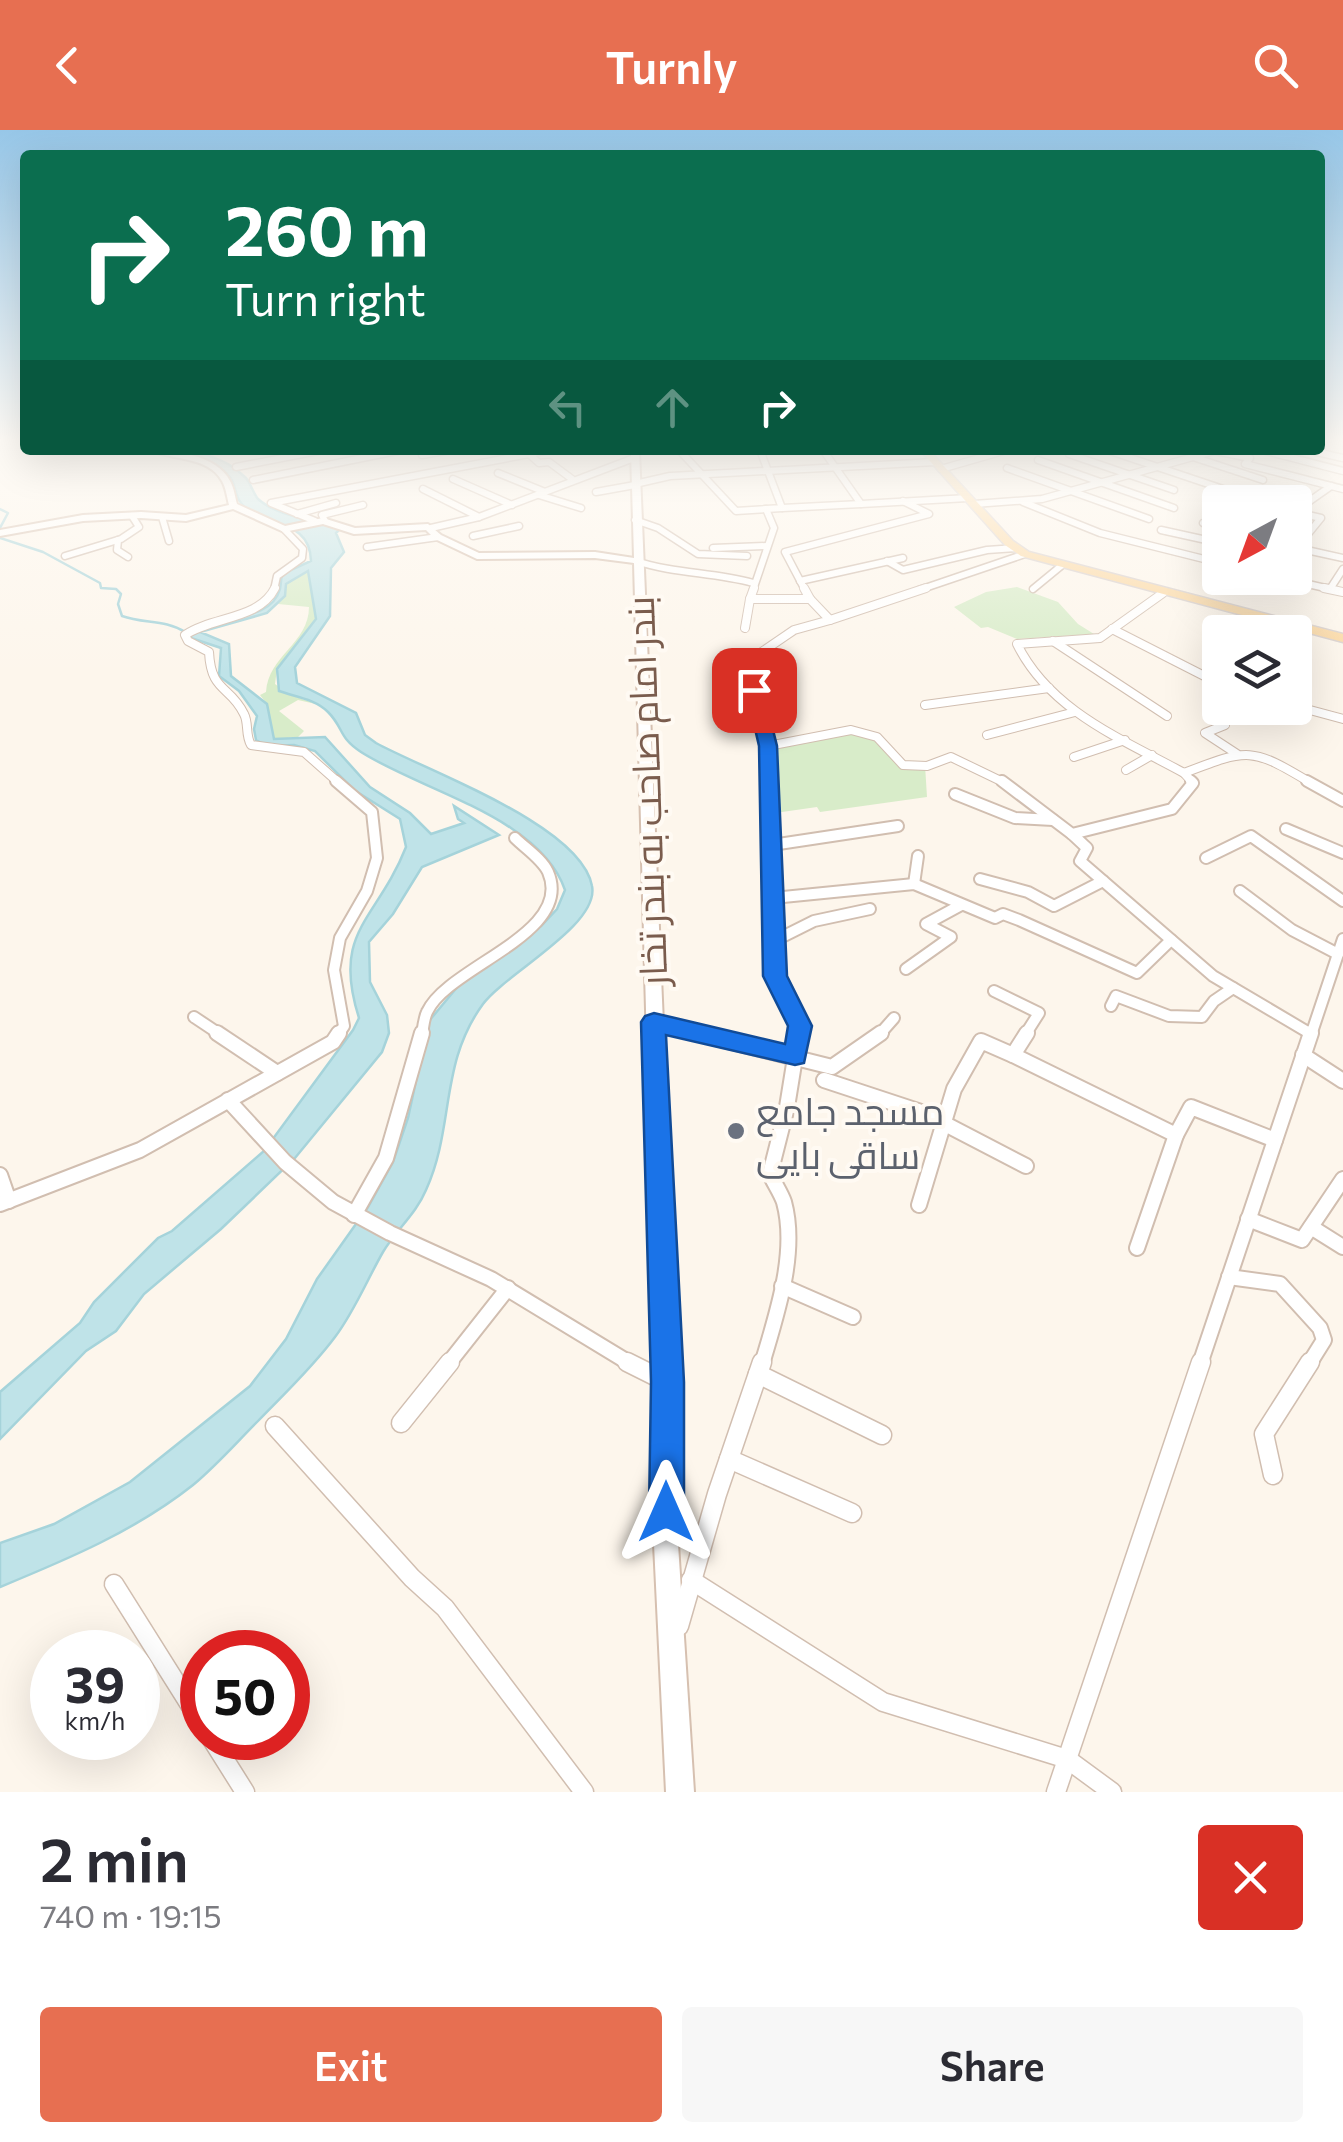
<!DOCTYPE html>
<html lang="en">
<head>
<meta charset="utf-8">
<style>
  :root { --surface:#fff; --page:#f7f7f7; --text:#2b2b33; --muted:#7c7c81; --accent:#e76f51 }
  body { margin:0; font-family:Commissioner,Cairo,sans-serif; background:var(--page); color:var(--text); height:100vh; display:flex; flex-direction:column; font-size:38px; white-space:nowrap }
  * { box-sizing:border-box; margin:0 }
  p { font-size:32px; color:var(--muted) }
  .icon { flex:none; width:55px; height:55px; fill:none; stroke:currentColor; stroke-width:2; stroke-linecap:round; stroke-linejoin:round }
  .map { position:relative; height:1662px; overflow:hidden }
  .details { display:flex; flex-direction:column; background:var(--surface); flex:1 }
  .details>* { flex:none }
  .guide { position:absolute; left:20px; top:20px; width:1305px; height:305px; border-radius:10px; box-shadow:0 10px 40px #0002; background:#0b6e4f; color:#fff; overflow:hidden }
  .needle { width:65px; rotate:221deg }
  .buttons { position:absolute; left:1202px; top:355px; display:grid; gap:20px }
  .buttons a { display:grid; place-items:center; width:110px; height:110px; border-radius:10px; background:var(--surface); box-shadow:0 10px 40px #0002; font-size:50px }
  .speed { position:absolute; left:30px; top:1500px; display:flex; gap:20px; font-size:50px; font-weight:700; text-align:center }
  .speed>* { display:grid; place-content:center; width:130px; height:130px; border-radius:50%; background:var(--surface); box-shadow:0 10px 40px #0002; line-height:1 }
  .speed small { font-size:25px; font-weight:400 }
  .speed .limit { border:15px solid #d22; background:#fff; color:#111 }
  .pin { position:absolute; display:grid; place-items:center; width:85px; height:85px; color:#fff; margin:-42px; border-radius:20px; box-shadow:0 5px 15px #0006 }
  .me { position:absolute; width:110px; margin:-55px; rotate:0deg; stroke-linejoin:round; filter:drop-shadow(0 0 8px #0008) }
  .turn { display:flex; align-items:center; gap:35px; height:210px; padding:0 40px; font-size:45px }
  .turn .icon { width:130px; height:130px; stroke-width:2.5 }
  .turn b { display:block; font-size:70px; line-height:85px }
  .lanes { display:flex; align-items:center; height:95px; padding:0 40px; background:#0003; justify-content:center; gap:50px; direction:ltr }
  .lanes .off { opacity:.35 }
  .round { display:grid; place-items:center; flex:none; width:105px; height:105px; border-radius:10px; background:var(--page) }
  .head { display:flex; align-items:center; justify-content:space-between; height:170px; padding:0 40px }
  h1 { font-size:60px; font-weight:600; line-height:75px }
  .cta { display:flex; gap:20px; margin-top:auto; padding:20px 40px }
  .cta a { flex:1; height:115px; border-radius:10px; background:var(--accent); color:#fff; font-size:40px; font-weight:600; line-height:115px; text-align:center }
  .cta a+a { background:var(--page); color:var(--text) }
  header { display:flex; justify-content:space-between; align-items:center; height:130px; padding:0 40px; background:var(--accent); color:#fff; font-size:45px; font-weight:600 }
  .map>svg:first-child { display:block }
</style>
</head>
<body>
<header><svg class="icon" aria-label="back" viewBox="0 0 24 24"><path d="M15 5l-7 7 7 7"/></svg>Turnly<svg class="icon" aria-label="search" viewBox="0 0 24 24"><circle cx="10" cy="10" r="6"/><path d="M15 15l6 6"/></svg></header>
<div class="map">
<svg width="1343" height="1662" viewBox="0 0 1343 1662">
  <rect width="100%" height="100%" fill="#fdf6ec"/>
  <g fill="#d8ecc9">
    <path d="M309,441L316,489L277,539L275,554L290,565L320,575L298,570L279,581L304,601L298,607L274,609L267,574L260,565L266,562C268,526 309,513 309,477L278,474L285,466V454Z"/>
    <path d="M1017,457L1058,472L1078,494L1094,504L1017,509L988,497L981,498L954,477L986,462Z"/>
    <path d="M850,602L876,608L899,637L925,635L927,667L820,682L817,677L775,683L770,617Z"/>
  </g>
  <path fill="#bfe3e8" stroke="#a5d3da" stroke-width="2.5" d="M158,320C191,320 221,323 246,348C251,354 253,363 258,369C278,387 316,390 340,399L336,403L344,422L331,438L330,486L295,537L297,553L356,583L365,605L376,613C427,641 581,695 592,756C600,795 505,844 483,874C439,934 455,996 426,1060C416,1084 396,1100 383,1122C367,1150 354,1182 335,1207C312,1238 284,1264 258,1291C237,1312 216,1336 193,1355C135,1401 68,1429 0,1457V1413L54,1394L130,1352L250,1256L286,1209L317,1149L368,1077L393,1032L408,988L429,891L464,849L541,796L557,779L565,760C540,687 422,661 361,622C338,607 344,598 328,582C315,569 296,567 279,561L277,539L316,489L308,441L286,454L285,466L267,483L200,502L229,514L231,546L267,574L274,609L325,607L370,657L410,683L431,704L464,693L458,689L454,676L499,705L422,737L393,784L369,812L370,852L387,885L389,903L382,922L295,1028L221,1099L144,1164L116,1201L86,1221L0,1309V1262L80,1193L94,1172L158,1108L172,1101L264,1021L353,900L359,888C331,800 377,791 406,717L400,689L354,660L315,621L294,615L267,616L256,610L254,599L257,586L239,561L219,546L221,518L188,507C205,479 269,498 280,459C281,454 281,449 282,444L311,431C310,392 274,397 249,380C238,373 237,366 234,355C226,330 179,323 158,320Z"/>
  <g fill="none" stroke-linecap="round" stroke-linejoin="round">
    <g stroke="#a5d3da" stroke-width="2.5">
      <path d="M0,379L8,383L0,398"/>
      <path d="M0,408L43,422L100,453L101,458L116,459L121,464L118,474L122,486C144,494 165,489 185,502"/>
    </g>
    <defs>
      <g id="street-far4">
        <path d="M679,320L736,381L782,378L760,320"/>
        <path d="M823,320L861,374L968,368"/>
        <path d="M1107,320L1232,362L1263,366L1256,372"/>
        <path d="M1262,320L1343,341"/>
        <path d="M1308,320L1343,328"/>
        <path d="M1215,321L1250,328L1245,334L1343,359"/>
        <path d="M529,324L539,333L549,332L572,349"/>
        <path d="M1069,324L1174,360"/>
        <path d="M422,325L451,320"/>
        <path d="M1193,327L1263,350"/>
        <path d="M1038,330L1174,378"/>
        <path d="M236,337L323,320"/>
        <path d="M1007,338L1149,389"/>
        <path d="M941,339L1007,320"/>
        <path d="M498,343L545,362"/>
        <path d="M453,349L512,375"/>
        <path d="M253,350L402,320"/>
        <path d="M635,354L670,346L935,332"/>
        <path d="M423,359L479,387"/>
        <path d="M596,362L635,355"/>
        <path d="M539,365L581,378"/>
        <path d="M1023,372L1100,403L1220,433"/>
        <path d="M974,374L1042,369L1218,320"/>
        <path d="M1304,375L1331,356"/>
        <path d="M782,378L861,374"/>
        <path d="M1295,382L1321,388L1299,415L1295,414"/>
        <path d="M297,384L336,373"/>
        <path d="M162,387L169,411"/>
        <path d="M635,390L658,398L698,424L747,426"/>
        <path d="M315,391L271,373L550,320"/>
        <path d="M325,391L322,385L363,375"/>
        <path d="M1203,393L1220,397"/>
        <path d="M431,398L479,387L634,328"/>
        <path d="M1161,400L1220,413"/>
        <path d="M473,406L519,396"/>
        <path d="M118,410L117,420L128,427"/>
        <path d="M367,417L438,407"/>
        <path d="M713,418L767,416"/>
        <path d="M1311,421L1343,428"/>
        <path d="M65,426L121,409L139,397L132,386"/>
        <path d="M636,431C675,444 713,442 753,453"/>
        <path d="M887,431L903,440L987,420L1016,418"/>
        <path d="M1282,448L1334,460"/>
        <path d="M800,451L903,428"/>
        <path d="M1033,459L1061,436"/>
        <path d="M1330,459L1343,439"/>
        <path d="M274,460L277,446L302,428L303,419L284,399"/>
        <path d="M753,460L774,398L766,379"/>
        <path d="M805,460L785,422L929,384L903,371"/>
        <path d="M919,460L1025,424"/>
      </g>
      <g id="street-far3">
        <path d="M275,458C259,490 213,486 185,505L188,511L209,522C211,563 230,555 244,584C249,593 245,605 251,615L304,622L339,653"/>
        <path d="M754,458L750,469H810L830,490L794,500L747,532L768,616L769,653"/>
        <path d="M804,458L810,469"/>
        <path d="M1324,458L1343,462"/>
        <path d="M1163,463L1100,508L1017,514C1050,581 1122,609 1184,643C1249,618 1251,617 1311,653"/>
        <path d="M830,490L926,458"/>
        <path d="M745,498L750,469"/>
        <path d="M1112,499L1220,554"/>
        <path d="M1053,511L1167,586"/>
        <path d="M925,575L1049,558"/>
        <path d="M1295,576L1343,589"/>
        <path d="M1225,595L1205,603L1237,624"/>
        <path d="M987,605L1075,582"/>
        <path d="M768,616L851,600L877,607L903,635L927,636L951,627L1005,653"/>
        <path d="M1074,627L1125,610"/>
        <path d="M1126,640L1152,625"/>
        <path d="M1184,643L1193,653"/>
      </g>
      <g id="street-far2">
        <path d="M336,651L372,682L377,728L367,761L340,808L334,840L344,896L338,905"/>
        <path d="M769,651L775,846L800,896L799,905"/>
        <path d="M1002,651L1072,704L1172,679L1193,653L1191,651"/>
        <path d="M1307,651L1343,671"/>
        <path d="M955,664L1015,688L1053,690"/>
        <path d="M1286,699L1343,723"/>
        <path d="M1072,704L1087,718L1080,731L1213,846L1311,904"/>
        <path d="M772,715L898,696"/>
        <path d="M1206,728L1251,706L1343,771"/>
        <path d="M980,749L1028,762L1054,776L1103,751"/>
        <path d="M914,754L918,726"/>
        <path d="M1240,761L1292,800L1338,824"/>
        <path d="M773,768L914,754L995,788L1003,784L1019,790L1137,843L1171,810"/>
        <path d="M774,811L814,791L870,779"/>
        <path d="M906,839L951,807L926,794L961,775"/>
        <path d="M994,861L1039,883L1025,905"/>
        <path d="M1111,876L1116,866L1169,886L1202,887L1214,871L1233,858"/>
        <path d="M194,887L221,905"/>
        <path d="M654,892L706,905"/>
        <path d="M422,905C423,898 424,888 427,882C448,836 575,804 548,742C542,729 525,718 515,708"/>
        <path d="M879,905L894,888"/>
        <path d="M1311,905L1343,809"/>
      </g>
      <g id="street-far1">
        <path d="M217,903L277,943"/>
        <path d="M696,903L832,937L881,903"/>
        <path d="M1027,903L1013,925L1176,1005"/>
        <path d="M1303,925L1343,951"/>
        <path d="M824,950L924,983L1026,1036"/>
        <path d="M228,970L285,1032L333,1072L390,1103L491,1149L631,1234"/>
        <path d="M0,1045L9,1071"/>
        <path d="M0,1074L140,1020L333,912L339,903"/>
        <path d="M919,1075L954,959L981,911L1013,925"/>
        <path d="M354,1085L386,1028L422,903"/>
        <path d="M1248,1089L1302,1110L1343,1049"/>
        <path d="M1311,1097L1343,1117"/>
        <path d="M1137,1118L1176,1005L1191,977L1275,1010"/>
        <path d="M1229,1147L1280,1154L1320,1198L1324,1210L1309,1234"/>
        <path d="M782,1156L853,1187"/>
        <path d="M448,1234L508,1158"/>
        <path d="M762,1234C776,1186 798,1123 784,1072C781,1063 774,1053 770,1044L787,977L799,903"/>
        <path d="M1200,1234L1311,903"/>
      </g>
      <g id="street">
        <path d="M627,1232L667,1252"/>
        <path d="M758,1244L882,1305"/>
        <path d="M401,1293L450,1232"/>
        <path d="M275,1296L412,1448L445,1478L584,1662"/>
        <path d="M729,1329L852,1383"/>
        <path d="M1273,1345L1264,1304L1310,1232"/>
        <path d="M691,1450L883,1572L1067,1629L1112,1662"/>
        <path d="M114,1454L202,1594"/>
        <path d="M679,1496L717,1364L762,1232"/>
        <path d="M211,1608L245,1662"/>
        <path d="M1056,1662L1201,1232"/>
      </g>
      <path id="secondary" d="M148,320C174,320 217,325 230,351C234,358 235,367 237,374L285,396L323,388L355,398L428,394L441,405L479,423L595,422L634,428L631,320H639L678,1252V1414L694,1662H666L654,1414L656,1252L634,433L595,428L477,429L435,409L426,400L354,404L323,394L284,402L233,379L186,391L141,388L83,391L0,406V400L83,385L141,382L186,385L229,375C227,367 226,358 222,351C209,326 170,330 148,320Z"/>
      <path id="primary" d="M920,320H929L1013,411L1029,422L1343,504V512L1021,426L1005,415Z"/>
    </defs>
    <use href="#street-far4" stroke="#d1beb0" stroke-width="9"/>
    <use href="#street-far3" stroke="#d1beb0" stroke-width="10"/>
    <use href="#street-far2" stroke="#d1beb0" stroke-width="14"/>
    <use href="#street-far1" stroke="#d1beb0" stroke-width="18"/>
    <use href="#street" stroke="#d1beb0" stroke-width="21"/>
    <use href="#secondary" stroke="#d6c0b0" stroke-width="4"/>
    <use href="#primary" stroke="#dad1cd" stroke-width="3"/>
    <use href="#street-far4" stroke="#fff" stroke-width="6"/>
    <use href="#street-far3" stroke="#fff" stroke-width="8"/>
    <use href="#street-far2" stroke="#fff" stroke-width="10"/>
    <use href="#street-far1" stroke="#fff" stroke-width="14"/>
    <use href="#street" stroke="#fff" stroke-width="18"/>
    <use href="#secondary" fill="#fff" fill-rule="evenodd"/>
    <use href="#primary" fill="#fbd9a5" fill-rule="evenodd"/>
  </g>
  <linearGradient id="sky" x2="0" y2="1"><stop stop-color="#97c7e8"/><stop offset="0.57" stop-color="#fefbf6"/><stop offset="1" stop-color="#fefbf6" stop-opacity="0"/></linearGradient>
  <rect width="1343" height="543" fill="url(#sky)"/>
  <path fill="#1a73e8" stroke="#114b97" stroke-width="2.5" d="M754,555L763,560L777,616L787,846L812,896L804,933L795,935L666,905L684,1252V1382L679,1394L666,1399L654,1394L649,1382L651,1252L641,892L645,886L654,883L785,914L788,896L763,846L759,616L746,560Z"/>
  <circle fill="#6b7280" stroke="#fffaf3" stroke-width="4" cx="736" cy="1001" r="10"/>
  <g text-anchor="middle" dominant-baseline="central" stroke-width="8" stroke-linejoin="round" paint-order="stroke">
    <g font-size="38" fill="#7a5c4d" stroke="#fffaf3">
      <text transform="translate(645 661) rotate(-92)">بندر امام صاحب به بندر تخار</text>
    </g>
    <g font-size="38" fill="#5b616d" stroke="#fffaf3" text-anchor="start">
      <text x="756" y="979">مسجد جامع<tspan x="756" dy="44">ساقی بایی</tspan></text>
    </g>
  </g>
</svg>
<div class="buttons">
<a><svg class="needle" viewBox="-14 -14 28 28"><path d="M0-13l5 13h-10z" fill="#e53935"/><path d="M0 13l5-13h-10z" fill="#7c7c81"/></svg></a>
<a><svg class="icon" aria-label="layers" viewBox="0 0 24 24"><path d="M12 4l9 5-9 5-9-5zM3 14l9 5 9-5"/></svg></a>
</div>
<div class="speed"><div>39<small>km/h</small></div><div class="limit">50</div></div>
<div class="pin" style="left:754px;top:560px;background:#d93025"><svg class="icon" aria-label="arrive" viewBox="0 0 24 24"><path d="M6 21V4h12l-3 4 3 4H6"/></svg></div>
<svg class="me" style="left:666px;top:1382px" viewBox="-20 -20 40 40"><path d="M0-17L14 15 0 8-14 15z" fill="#1a73e8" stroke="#fff" stroke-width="4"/></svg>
<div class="guide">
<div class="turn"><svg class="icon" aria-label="right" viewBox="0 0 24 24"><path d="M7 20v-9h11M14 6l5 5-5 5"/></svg><div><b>260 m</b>Turn right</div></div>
<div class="lanes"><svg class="icon off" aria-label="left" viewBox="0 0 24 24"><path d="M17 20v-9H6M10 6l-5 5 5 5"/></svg><svg class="icon off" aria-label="ahead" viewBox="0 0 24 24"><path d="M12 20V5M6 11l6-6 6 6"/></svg><svg class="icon" aria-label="right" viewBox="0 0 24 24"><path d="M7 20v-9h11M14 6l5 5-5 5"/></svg></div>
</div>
</div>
<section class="details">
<div class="head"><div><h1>2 min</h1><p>740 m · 19:15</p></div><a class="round" style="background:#d93025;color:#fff"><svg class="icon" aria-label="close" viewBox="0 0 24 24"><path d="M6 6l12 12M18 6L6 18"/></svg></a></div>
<div class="cta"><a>Exit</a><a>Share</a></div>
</section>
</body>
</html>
